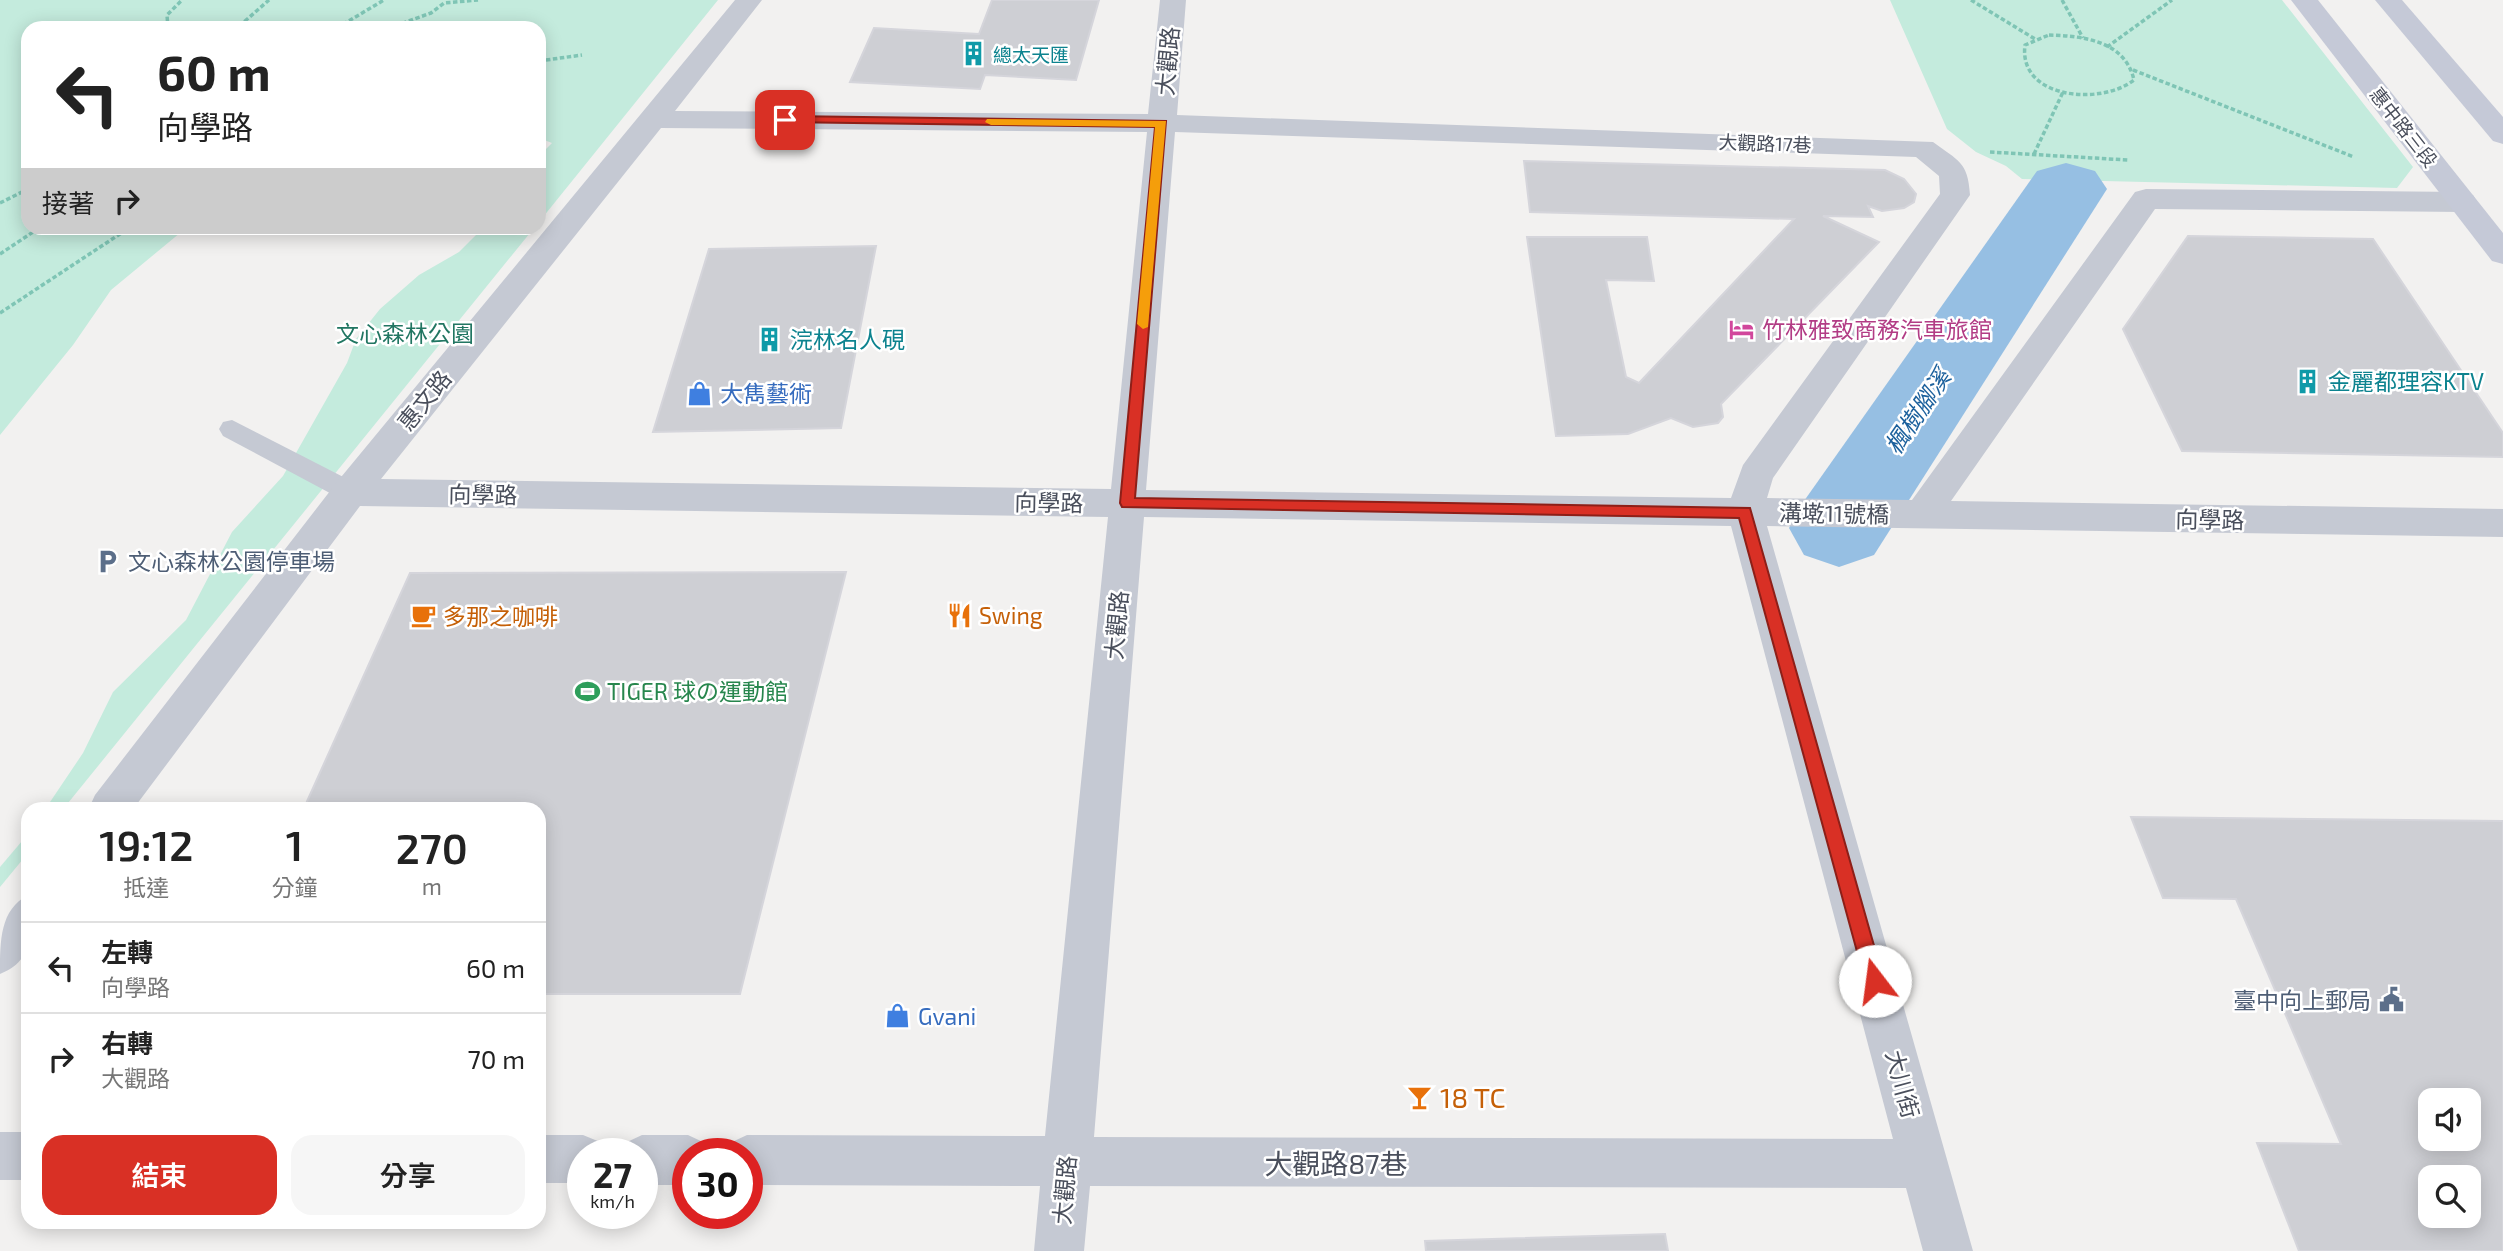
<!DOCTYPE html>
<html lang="zh-TW">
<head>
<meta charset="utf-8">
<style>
  :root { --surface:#fff; --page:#f6f6f6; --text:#222; --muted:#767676; --line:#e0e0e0; --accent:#d93025 }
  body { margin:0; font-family:"Exo 2","Noto Sans TC","Noto Sans JP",sans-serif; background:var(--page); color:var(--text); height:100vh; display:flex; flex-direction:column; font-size:26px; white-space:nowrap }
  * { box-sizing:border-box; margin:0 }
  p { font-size:23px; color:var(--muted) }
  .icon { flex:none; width:38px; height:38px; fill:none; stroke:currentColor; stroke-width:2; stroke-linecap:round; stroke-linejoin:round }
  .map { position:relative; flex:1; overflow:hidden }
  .drawer { position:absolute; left:21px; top:802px; width:525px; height:427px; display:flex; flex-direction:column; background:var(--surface); border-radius:21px; box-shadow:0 4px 18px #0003 }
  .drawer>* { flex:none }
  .top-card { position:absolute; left:21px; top:21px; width:525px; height:214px; border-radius:21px; box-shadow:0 4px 18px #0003; background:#fff; color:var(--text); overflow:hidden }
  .controls { position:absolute; left:2418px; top:1088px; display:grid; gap:14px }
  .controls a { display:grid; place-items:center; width:63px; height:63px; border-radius:14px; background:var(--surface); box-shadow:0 4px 18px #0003; font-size:35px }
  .speed { position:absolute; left:567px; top:1138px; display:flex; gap:14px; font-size:35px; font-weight:700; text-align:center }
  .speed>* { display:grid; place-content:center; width:91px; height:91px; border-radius:50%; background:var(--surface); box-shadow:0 4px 18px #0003; line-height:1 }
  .speed small { font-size:18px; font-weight:400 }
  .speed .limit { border:10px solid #d22; background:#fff; color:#111 }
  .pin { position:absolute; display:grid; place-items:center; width:60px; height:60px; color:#fff; margin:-30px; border-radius:14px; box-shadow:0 4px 10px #0006 }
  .me { position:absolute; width:77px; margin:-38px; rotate:345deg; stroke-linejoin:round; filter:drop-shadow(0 0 5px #0008) }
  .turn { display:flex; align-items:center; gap:24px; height:147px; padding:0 21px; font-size:32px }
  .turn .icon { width:91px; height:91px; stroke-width:2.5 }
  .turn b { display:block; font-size:49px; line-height:60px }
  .then { display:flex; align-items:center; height:66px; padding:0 21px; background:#0003; gap:14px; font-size:26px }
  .eta { display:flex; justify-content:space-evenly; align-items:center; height:119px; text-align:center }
  .eta b { font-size:42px; font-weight:600; line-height:49px }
  .action { display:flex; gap:14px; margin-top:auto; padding:14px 21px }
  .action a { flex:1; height:80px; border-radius:21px; background:var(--accent); color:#fff; font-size:28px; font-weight:600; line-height:80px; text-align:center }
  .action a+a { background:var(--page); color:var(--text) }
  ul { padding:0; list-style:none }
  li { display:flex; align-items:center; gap:21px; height:91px; padding:0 21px; border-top:2px solid var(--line) }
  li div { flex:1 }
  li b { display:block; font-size:26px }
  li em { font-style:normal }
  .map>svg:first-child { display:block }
</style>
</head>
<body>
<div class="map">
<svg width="2503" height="1251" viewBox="0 0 2503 1251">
  <rect width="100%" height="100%" fill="#f2f1f0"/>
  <g fill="#c4ebdd">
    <path d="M0,0H718L539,222V156L552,143L539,138V115L542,111L539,108V28H28V228H186L111,290L73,345L0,435Z"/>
    <path d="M1890,0H2282L2413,167L2397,188L2022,179L2006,166L1976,152L1947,129Z"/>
    <path d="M483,228H534L64,808H46L83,753L113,692L186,620L232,532L283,476L347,363L356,339L380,309L419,275L459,252Z"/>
    <path d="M28,834V853L0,887V867Z"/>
  </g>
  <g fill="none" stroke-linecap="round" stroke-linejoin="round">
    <path fill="#96bfe3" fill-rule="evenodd" d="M2066,163L2095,171L2107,189L1874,555L1839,567L1804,555L1789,528L1804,501L2037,171Z"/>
  </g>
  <g fill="#cecfd4" stroke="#d5d5db" stroke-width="2" fill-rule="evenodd">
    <path d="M992,0H1099L1076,80L985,75L980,89L850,82L874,28L979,34Z"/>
    <path d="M1524,161L1885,170L1904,179L1916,194L1914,202L1904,208L1882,211L1868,206L1873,217L1823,216L1879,242L1721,404L1723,417L1718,423L1693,427L1671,418L1628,434L1556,436L1527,237H1647L1654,281L1606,280L1626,377L1639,383L1794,219L1530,212Z"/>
    <path d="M2188,236L2373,239L2503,433V457L2182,451L2123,329Z"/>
    <path d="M876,246L841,428L653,432L709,249Z"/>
    <path d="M846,572L740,994H539V808H304L410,573Z"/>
    <path d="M2131,817L2503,821V1251H2299L2257,1143L2341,1144L2236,899L2163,898ZM2431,1101H2469V1139H2431ZM2431,1178H2469V1216H2431Z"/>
    <path d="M1665,1234L1668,1251H1426L1425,1241Z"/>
  </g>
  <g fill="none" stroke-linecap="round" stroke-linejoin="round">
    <g stroke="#7fc5b5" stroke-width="3.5" stroke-dasharray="4.5 2.5" stroke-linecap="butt">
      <path d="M1971,0L2035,39"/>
      <path d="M2062,0L2083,38"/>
      <path d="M168,28L167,15L182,0"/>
      <path d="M243,28L245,21L269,0"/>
      <path d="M337,28L384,0"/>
      <path d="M389,28L431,13L444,3L478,0"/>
      <path d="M2049,35C2084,36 2125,41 2134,80C2101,106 2018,99 2025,45Z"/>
      <path d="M2107,47L2172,0"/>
      <path d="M539,61L582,55"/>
      <path d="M2133,70L2354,157"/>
      <path d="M1990,152L2128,160"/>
      <path d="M2034,154L2063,92"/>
      <path d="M0,203L28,189"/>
      <path d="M0,254L39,228"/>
      <path d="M0,313L129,228"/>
    </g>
    <path fill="#c5c9d3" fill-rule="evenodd" d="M232,420L359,485L363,492L359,499L350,502L341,499L223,436L219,429L223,422Z"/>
    <g fill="#c5c9d3" fill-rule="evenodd">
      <path d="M735,0H762L675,111L1148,114L1160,0H1186L1177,115L1933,142C1958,161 1968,161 1970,195L1773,478L1767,498L1912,500L2135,192L2146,189L2462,192L2473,195L2477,202L2473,209L2462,212L2155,209L1951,501L2503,509V537L1767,526L1973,1251H1923L1906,1188L1090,1186L1084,1251H1034L1040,1186L747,1185V1153H725L730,1143L747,1135L1045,1136L1108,517L360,506L134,808H89L95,795L337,482ZM661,128L1147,132L1111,489L381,479ZM1175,132L1916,157L1939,176L1940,194L1743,465L1731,498L1146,490ZM1144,517L1731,526L1893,1139L1094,1137Z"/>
      <path d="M28,895C28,930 38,959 0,974C0,940 0,910 28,895Z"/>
      <rect x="0" y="1132" width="28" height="48"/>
      <path d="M539,1135H583L600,1142L605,1153H583V1183H539Z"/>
      <path d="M642,1135H688L705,1143L710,1153H688V1185H642V1153H620L625,1143Z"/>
    </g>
    <g fill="#c5c9d7" fill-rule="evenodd">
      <path d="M2291,0H2318L2503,233V264L2492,261Z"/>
      <path d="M2375,0H2402L2503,117V144L2493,141Z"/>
    </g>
  </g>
  <path fill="#d93025" stroke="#8d1f18" stroke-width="2" d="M785,116L1166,121L1135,498L1750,508L1884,981L1881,988L1875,990L1868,988L1865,981L1739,518L1122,507L1120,503L1155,127L781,122V117Z"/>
  <path fill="#f59e0b" d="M987,119L1166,121L1148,327L1143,329L1137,324L1155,127L991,125L985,122Z"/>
  <defs>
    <symbol id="building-bare" viewBox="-9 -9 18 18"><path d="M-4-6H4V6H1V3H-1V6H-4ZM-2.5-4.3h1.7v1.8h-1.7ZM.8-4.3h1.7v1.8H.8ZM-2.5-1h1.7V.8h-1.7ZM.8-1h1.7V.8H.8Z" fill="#0f9aa8" stroke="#fff" stroke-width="2.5" paint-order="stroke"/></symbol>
    <symbol id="hotel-bare" viewBox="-9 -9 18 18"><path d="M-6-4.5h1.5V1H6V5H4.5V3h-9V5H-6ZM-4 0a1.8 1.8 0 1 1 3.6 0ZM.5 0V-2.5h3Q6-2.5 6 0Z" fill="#d1479c" stroke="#fff" stroke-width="2.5" paint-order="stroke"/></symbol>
    <symbol id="shop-bare" viewBox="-9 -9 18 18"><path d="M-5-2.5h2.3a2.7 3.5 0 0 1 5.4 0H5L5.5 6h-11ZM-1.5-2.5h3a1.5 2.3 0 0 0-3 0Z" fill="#3f7fe0" stroke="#fff" stroke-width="2.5" paint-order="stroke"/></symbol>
    <symbol id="parking-bare" viewBox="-9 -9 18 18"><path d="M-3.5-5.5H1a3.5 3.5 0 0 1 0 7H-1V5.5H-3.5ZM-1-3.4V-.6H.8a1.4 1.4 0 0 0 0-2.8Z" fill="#5c6f8a" stroke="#fff" stroke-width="2.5" paint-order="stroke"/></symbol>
    <symbol id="restaurant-bare" viewBox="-9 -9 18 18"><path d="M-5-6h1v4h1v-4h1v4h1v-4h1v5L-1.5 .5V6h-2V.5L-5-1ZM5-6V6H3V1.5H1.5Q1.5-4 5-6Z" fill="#e8710a" stroke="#fff" stroke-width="2.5" paint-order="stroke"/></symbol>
    <symbol id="cafe-bare" viewBox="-9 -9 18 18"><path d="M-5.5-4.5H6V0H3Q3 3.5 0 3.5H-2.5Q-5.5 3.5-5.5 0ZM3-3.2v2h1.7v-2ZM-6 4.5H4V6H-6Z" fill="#e8710a" stroke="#fff" stroke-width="2.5" paint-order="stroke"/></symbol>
    <symbol id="stadium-bare" viewBox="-9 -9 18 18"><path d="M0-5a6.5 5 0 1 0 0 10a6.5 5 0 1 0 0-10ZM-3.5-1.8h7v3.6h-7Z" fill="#2e9e5b" stroke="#fff" stroke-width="2.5" paint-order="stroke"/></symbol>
    <symbol id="civic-bare" viewBox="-9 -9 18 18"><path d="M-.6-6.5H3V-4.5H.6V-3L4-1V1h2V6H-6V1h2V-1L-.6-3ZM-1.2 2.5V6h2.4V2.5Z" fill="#5c6f8a" stroke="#fff" stroke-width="2.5" paint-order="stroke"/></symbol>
    <symbol id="bar-bare" viewBox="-9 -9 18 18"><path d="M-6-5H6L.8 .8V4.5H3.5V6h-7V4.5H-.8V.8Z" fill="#e8710a" stroke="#fff" stroke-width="2.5" paint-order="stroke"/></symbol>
  </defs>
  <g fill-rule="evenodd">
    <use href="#building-bare" x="956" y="36" width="35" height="35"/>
    <use href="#hotel-bare" x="1724" y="312" width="35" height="35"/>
    <use href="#building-bare" x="752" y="322" width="35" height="35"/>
    <use href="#building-bare" x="2290" y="364" width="35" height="35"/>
    <use href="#shop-bare" x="682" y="376" width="35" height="35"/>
    <use href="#parking-bare" x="90" y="544" width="35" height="35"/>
    <use href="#restaurant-bare" x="942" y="598" width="35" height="35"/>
    <use href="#cafe-bare" x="406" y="598" width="35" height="35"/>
    <use href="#stadium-bare" x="570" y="674" width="35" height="35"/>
    <use href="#civic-bare" x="2374" y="982" width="35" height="35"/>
    <use href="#shop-bare" x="880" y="998" width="35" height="35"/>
    <use href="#bar-bare" x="1402" y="1080" width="35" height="35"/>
  </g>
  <g text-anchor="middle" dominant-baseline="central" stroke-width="5" stroke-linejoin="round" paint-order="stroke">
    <g font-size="19" fill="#0d838f" stroke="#fff" text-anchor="start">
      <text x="993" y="54">總太天匯</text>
    </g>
    <g font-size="19" fill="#4a4f5c" stroke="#fff">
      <text transform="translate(2404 127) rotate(52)">惠中路三段</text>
      <text transform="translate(1765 143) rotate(2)">大觀路17巷</text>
    </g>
    <g font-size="23" fill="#4a4f5c" stroke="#fff">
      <text transform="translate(1167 61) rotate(-85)">大觀路</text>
      <text transform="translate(424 400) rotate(-51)">惠文路</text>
      <text transform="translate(483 494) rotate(1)">向學路</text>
      <text transform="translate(1049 502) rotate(1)">向學路</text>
      <text transform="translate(1834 513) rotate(1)">溝墘11號橋</text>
      <text transform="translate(2210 519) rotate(1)">向學路</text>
      <text transform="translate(1116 625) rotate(-85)">大觀路</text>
      <text transform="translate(1903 1084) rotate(75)">大川街</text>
      <text transform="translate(1064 1190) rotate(-85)">大觀路</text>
    </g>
    <g font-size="23" fill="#b23c85" stroke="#fff" text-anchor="start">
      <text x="1762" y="329">竹林雅致商務汽車旅館</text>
    </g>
    <g font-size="23" fill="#217662" stroke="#fff">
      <text x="405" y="333">文心森林公園</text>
    </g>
    <g font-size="23" fill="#0d838f" stroke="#fff" text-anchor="start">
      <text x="790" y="339">浣林名人硯</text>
      <text x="2328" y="381">金麗都理容KTV</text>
    </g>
    <g font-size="23" fill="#366cbe" stroke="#fff" text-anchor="start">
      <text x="720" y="393">大雋藝術</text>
      <text x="918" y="1016">Gvani</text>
    </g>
    <g font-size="23" fill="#4e5e75" stroke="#fff" text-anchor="start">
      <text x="128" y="561">文心森林公園停車場</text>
      <text x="2371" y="1000" text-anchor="end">臺中向上郵局</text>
    </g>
    <g font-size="23" fill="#c56008" stroke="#fff" text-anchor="start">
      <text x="979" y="615">Swing</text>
      <text x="443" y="616">多那之咖啡</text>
    </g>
    <g font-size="23" fill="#27864d" stroke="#fff" text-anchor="start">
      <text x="607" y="691">TIGER 球の運動館</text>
    </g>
    <g font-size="24" font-style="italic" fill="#1c619d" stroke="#fff">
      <text transform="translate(1917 411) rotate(-56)">楓樹腳溪</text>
    </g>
    <g font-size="28" fill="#c56008" stroke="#fff" text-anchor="start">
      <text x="1440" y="1097">18 TC</text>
    </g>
    <g font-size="28" fill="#4a4f5c" stroke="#fff">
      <text x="1336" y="1163">大觀路87巷</text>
    </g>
  </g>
</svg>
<div class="controls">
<a><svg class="icon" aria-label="sound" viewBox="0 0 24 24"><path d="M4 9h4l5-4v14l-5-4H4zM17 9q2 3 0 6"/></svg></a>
<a><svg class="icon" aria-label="search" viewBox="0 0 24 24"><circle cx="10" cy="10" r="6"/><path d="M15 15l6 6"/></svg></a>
</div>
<div class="speed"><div>27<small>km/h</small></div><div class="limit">30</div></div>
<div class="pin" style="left:785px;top:120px;background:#d93025"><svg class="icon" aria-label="arrive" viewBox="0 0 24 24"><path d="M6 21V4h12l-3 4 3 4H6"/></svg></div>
<svg class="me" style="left:1875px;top:981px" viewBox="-20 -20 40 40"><circle r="19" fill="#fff"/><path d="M0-13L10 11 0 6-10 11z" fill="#d93025"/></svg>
<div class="top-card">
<div class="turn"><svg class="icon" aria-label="left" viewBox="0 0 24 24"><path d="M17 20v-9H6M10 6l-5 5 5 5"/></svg><div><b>60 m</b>向學路</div></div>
<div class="then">接著<svg class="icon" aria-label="right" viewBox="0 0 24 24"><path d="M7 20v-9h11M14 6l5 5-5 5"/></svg></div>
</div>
<section class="drawer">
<div class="eta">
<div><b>19:12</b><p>抵達</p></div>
<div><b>1</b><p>分鐘</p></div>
<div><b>270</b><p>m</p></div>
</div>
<ul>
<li><svg class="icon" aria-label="left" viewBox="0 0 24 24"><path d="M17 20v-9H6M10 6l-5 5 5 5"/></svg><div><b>左轉</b><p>向學路</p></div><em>60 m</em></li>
<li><svg class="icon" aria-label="right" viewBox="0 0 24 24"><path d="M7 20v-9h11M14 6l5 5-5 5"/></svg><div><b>右轉</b><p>大觀路</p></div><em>70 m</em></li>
</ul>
<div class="action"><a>結束</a><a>分享</a></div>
</section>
</div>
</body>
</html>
